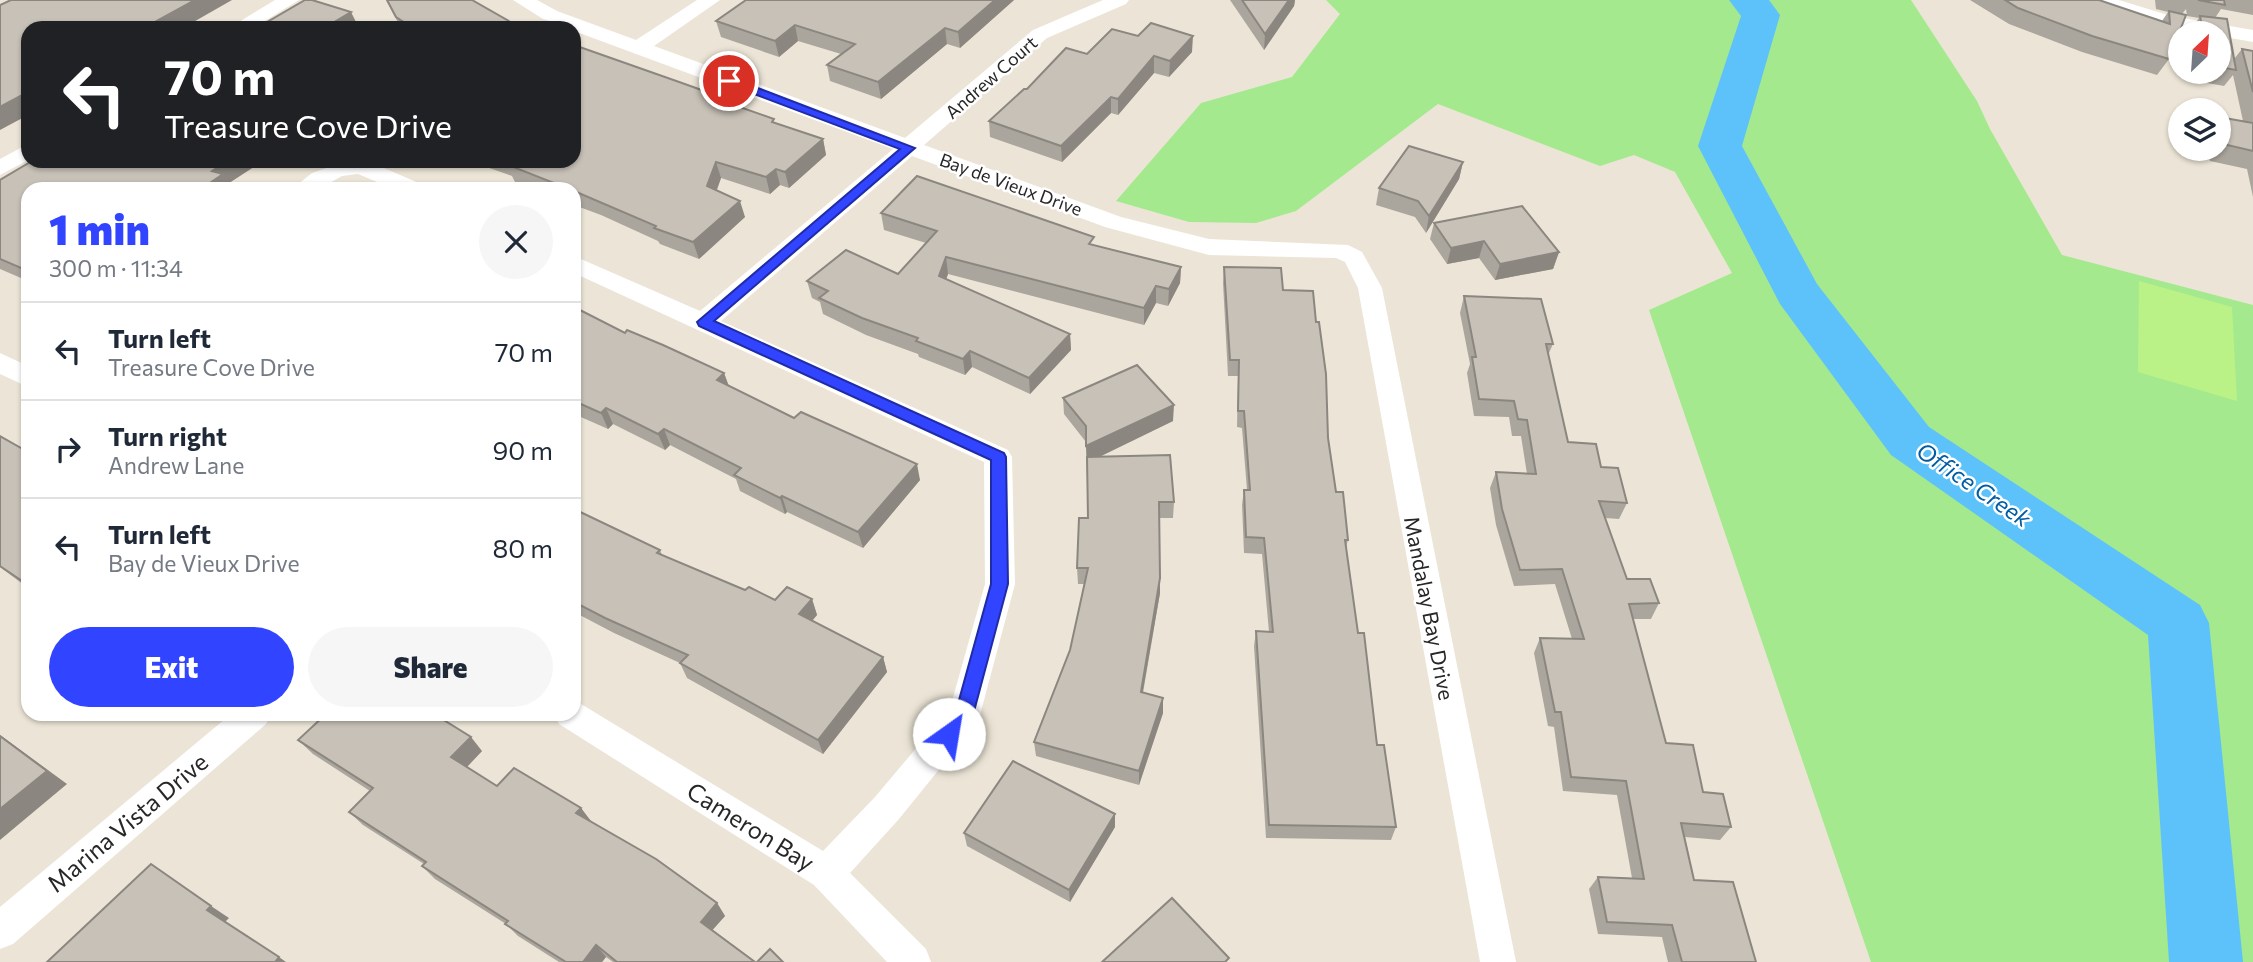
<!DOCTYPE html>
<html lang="en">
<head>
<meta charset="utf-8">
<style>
  :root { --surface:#fff; --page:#f6f6f7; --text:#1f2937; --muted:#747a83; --line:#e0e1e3; --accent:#3144ff }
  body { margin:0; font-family:Commissioner,sans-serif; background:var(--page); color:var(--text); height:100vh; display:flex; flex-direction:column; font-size:26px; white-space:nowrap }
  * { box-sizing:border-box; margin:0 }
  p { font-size:23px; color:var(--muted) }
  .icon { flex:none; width:38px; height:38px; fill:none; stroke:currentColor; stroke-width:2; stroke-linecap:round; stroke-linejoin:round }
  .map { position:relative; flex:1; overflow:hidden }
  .details { position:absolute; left:21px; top:182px; width:560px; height:539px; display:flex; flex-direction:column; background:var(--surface); border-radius:21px; box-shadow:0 2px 5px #0004 }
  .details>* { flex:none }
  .guide { position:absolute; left:21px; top:21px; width:560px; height:147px; border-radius:21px; box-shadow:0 2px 5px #0004; background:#202124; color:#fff; overflow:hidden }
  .needle { width:46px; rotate:25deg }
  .controls { position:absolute; left:2168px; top:21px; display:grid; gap:14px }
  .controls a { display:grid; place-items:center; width:63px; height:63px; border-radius:50%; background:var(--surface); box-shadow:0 2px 5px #0004; font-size:35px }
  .pin { position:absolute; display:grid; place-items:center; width:60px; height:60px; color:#fff; margin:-30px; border:4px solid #fff; border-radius:50%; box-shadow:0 2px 7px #0007 }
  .me { position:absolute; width:77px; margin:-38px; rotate:32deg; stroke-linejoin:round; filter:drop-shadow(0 0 5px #0008) }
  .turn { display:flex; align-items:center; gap:24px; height:147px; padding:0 28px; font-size:32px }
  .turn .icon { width:91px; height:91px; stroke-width:2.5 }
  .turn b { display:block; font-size:49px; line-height:60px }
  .round { display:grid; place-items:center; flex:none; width:74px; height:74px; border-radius:37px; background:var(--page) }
  .overview { display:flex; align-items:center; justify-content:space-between; height:119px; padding:0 28px }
  h1 { font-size:42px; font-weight:800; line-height:52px; color:var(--accent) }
  .cta { display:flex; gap:14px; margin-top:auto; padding:14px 28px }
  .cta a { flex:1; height:80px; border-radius:42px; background:var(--accent); color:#fff; font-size:28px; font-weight:800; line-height:80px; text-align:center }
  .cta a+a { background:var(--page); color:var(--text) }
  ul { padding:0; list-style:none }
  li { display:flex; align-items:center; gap:21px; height:98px; padding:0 28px; border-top:2px solid var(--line) }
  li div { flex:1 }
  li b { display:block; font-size:26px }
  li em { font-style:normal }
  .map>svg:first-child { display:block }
</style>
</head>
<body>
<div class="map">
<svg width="2253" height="962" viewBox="0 0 2253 962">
  <rect width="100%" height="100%" fill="#ece5d7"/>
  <path fill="#a4e98d" d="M1326,0H1911L1977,101L1990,129L2062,255L2253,305V962H1871L1649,310L1732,273L1675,172L1634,155L1600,166L1438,104L1296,211L1256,223L1189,222L1116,201L1201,103L1292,77L1340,14Z"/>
  <path fill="#bbf287" d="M2139,281L2232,307L2237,401L2138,372Z"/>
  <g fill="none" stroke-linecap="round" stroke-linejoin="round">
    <path fill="#5ec2fa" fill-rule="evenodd" d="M1729,0H1769L1780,15L1742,146L1817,284L1929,427L2200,605L2209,623L2243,962H2169L2148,635L1891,455L1780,304L1698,146L1741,16Z"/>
    <g fill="#fff" fill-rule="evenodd">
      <path d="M275,0H299L253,28H229Z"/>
      <path d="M513,0H537L557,11L636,40L697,0H720L654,46L905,138L1033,30L1103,0H1129L1126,4L1047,38L924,145L1121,217L1209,239L1348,245L1362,252L1382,288L1516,962H1480L1358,288L1345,262L1336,258L1209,255L1105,227L912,156L721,321L1008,450L1012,457L1015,584L980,715L975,725L899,819L850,873L926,949L931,962H887L814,885L559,724L554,714H574V701L581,704L823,851L875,797L950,708L985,584L984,462L574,273V256L700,311L893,149L574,31V28L543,19Z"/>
      <path d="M2089,0H2119L2171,16L2253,30V42L2219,36V33L2168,27L2092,4Z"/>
      <path d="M28,144V160L0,175V159Z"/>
      <path d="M347,161L377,165L421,184L424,189H394L358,174L342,176L319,189H292L312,173Z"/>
      <path d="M0,353L28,366V387L0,374Z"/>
      <path d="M231,714H271L266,724L13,944L0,949V907Z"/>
    </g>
  </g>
  <g fill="#aba69d">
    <path d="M386,0H472L514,24L524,28H401Z"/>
    <path d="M746,0H1014L960,48L947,44L881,99L830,81L827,65L841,54L798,41L779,57L721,37L716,21Z"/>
    <path d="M1230,0H1295L1294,6L1264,50Z"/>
    <path d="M1970,0H2073L2162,21L2168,12L2156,9L2155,0H2253V15L2221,9L2215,18L2234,59L2242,49L2253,51V197L2247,169L2210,161L2208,149H2219V117L2243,121L2233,75L2224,86L2196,81L2195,72H2219V33H2189L2199,18L2187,16L2186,9L2182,14L2169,59L2157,75L2082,52L2009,24Z"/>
    <path d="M1192,52L1169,77L1154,73L1118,115L1111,113L1062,162L990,137L989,121L1027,89L1087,54Z"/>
    <path d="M722,101L775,123L823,139L826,155L789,188L780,185L770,194L721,178L717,190L745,217L699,259L660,244L658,241L601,215L574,205V189H533L515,182L512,176L475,163L474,161H574Z"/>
    <path d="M58,161H263L229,183L28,189V281L0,269V180L52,165Z"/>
    <path d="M1463,162L1459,179L1426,233L1415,217L1376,205L1379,188Z"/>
    <path d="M881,213L1094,245L1181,267L1180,283L1168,306L1156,303L1144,325L948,274L946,280L1070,334L1071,350L1030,394L972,367L965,375L919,357L918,354L866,335L823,314L820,302L812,298L807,281L898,274L926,243L884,230Z"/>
    <path d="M1434,223L1559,252L1553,269L1495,280L1479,258L1447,264L1430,239Z"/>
    <path d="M1224,267L1283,290L1328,438L1336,492L1348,540L1346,547L1358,633L1377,745L1396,827L1391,840L1266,838L1254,646L1256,631L1269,632L1262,554L1244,553L1242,505L1244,490H1247L1242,428L1237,427L1238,376H1228L1223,283Z"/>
    <path d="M1464,296L1553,344L1548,355L1568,442L1601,467L1627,503L1619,519L1605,518L1627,579L1659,603L1651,619H1633L1666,743L1731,827L1720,840L1685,837L1694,880L1756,962H1668L1662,937L1598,934L1589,889L1598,877L1632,878L1617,795L1563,791L1554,727L1548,726L1534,653L1540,638L1572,639L1555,584L1514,586L1496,525L1490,488L1496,472L1527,474L1521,436H1512L1509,417L1474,416L1467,373L1470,364L1460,313Z"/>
    <path d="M574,307L625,333L724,373L729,386L920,480L863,548L787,512L785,514L740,491L736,479L670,445L665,450L613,424L608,429L574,414Z"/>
    <path d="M1063,398L1173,421L1100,456L1174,502L1173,518H1159L1160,593L1143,693L1163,713L1139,785L1036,756L1034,742L1070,650L1084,584H1078L1077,568L1088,518L1086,442L1064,414Z"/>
    <path d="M0,436L28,452V588L0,567Z"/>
    <path d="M574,509L660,550L662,555L745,590L775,600L812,599L817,615L812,621L883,657L887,672L823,754L687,678L680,663L614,633L574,612Z"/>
    <path d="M298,740L482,751L467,767L497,786L581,808L590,822L717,903L725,916L712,930L755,962H613L606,957L602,962H559L518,936L506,924L435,879L422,866L424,864L363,825L349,812L370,791L313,754Z"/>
    <path d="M1115,827L1070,902L967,846L964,833Z"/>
  </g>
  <g fill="#8b8780">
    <path d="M195,0H232L183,28H144Z"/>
    <path d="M995,0H1014L960,48L958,32Z"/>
    <path d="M1289,0H1295L1294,6L1264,50L1265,34Z"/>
    <path d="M351,12L359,28H324Z"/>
    <path d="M795,25L798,41L779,57L775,41Z"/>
    <path d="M945,28L947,44L881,99L878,82Z"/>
    <path d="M1193,36L1192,52L1169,77L1170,61Z"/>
    <path d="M1154,56V73L1118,115V99Z"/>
    <path d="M28,92V115L0,130V107Z"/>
    <path d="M1111,97V113L1062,162L1061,146Z"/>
    <path d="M823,139L826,155L789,188L785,172Z"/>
    <path d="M227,161H263L229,183L232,189H201L212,171Z"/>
    <path d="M716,162L721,178L712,202L707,186Z"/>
    <path d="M1463,162L1459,179L1426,233L1429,216Z"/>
    <path d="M776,169L780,185L770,194L766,177Z"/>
    <path d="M740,201L745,217L699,259L693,242Z"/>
    <path d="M1484,241L1479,258L1447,264L1451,248Z"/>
    <path d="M1559,252L1553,269L1495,280L1500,264Z"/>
    <path d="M946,257L948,274L941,293L939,276Z"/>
    <path d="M1181,267L1180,283L1168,306L1169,289Z"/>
    <path d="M1156,286V303L1144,325V308Z"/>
    <path d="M1070,334L1071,350L1030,394L1029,378Z"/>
    <path d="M970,351L972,367L965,375L963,359Z"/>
    <path d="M724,373L730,390L717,380Z"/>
    <path d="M1174,405L1173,421L1087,463L1086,446Z"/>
    <path d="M606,408L613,424L608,429L601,413Z"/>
    <path d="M664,429L670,445L665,450L658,434Z"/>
    <path d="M917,464L920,480L863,548L858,532Z"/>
    <path d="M782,496L787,512L785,514L780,498Z"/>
    <path d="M1160,578V593L1140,707L1141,692Z"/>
    <path d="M812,599L817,615L804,630L799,614Z"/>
    <path d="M883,657L887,672L823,754L818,740Z"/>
    <path d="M1163,698V713L1139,785V771Z"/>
    <path d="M0,735L67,784L0,840Z"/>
    <path d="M471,737L482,751L463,771L451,757Z"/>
    <path d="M581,808L591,821L586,827L576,813Z"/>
    <path d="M1115,814V827L1070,902L1069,890Z"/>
    <path d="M717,903L725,916L709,934L701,922Z"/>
    <path d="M211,906L229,918L225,922L207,910Z"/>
    <path d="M596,945L606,957L602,962H583Z"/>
    <path d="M279,957L286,962H275Z"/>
  </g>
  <g fill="#c7c1b7" stroke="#8b8780" stroke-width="2">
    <path d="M11,0H195L144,28H28V92L0,107V5Z"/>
    <path d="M305,0H312L351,12L324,28H257Z"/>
    <path d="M387,0H472L514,24L524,28H413L396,17Z"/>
    <path d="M746,0H995L958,32L945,28L878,82L827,65L855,44L795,25L775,41L716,21Z"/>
    <path d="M1242,0H1289L1265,34Z"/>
    <path d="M2005,0H2099L2170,24L2169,11L2186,15L2169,59L2092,36L2018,8Z"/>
    <path d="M2198,0H2224L2225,5Z"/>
    <path d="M2200,16L2227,19L2236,70L2219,67V33H2203Z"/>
    <path d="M1151,23L1193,36L1170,61L1154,56L1118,99L1111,97L1061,146L989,121L1024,89H1027L1066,48L1087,54L1112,29L1138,36Z"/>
    <path d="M574,45L682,83L721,97L717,99L774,119L772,122L823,139L785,172L776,169L766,177L716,162L707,186L740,201L693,242L654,228L656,226L574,191V189H569L508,165L513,162L510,161H574Z"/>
    <path d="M2242,49L2253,51V92Z"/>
    <path d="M2219,117L2253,123V151L2223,144L2219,125Z"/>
    <path d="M1409,146L1463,162L1429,216L1418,201L1379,188Z"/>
    <path d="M32,161H42L52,165L58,161H227L212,171L223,174L201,189H28V271L0,259V180Z"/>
    <path d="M917,176L1094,237L1089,244L1181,267L1169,289L1156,286L1144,308L946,257L939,276L1070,334L1029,378L970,351L963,359L916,341L918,338L862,318L819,298L828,291L807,281L846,250L898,274L937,231L881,213Z"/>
    <path d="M1522,206L1559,252L1500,264L1484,241L1451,248L1434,223Z"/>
    <path d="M1224,267L1281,268L1283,290L1313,291L1316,322H1319L1326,374L1328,438L1336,492H1343L1348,540H1345L1358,633H1364L1377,745H1384L1396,827L1269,825L1256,631L1273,632L1264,538L1246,537L1244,490H1250L1244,411H1238L1239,360H1230Z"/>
    <path d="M1464,296L1541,299L1553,344H1546L1568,442L1596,444L1601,467L1618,468L1627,503L1599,501L1627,579H1650L1659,603L1629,604L1666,743L1693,745L1703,792L1723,794L1731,827L1681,823L1694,880L1733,882L1756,962H1682L1672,925L1607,922L1598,877L1644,879L1626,781L1571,777L1561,712H1555L1540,638L1584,639L1562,569L1520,570L1502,509L1496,472L1536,474L1527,420L1518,419L1514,401L1479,399L1472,357H1476Z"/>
    <path d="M574,307L625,333L627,330L663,345L724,373L717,380L794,418L801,412L917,464L858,532L782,496L780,498L734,475L741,468L664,429L658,434L606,408L601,413L574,401V378L576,376L574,375Z"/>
    <path d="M1137,365L1174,405L1086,446V426L1063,398Z"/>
    <path d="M0,436L28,452V585L0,566Z"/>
    <path d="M1170,455L1174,502H1159L1160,578L1141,692L1163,698L1139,771L1034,742L1070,650L1088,568H1077L1079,518H1088L1087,457Z"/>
    <path d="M574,509L660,550L657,553L745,590L749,587L775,600L787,587L812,599L799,614L883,657L818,740L680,663L688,655L605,618L574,602Z"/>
    <path d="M326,714H434L471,737L451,757L497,786L514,768L581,808L576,813L656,859L717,903L701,922L755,962H617L596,945L583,962H566L505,924L508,921L422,866L426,862L349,812L373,788L298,740Z"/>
    <path d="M0,736L47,771L0,809Z"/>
    <path d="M1013,761L1115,814L1069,890L964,833Z"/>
    <path d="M151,864L211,906L207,910L279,957L275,962H47Z"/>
    <path d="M1172,898L1229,958L1225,962H1102Z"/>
    <path d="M770,949L783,962H757Z"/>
  </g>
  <path fill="#3144ff" stroke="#202ca6" stroke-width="2" d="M729,77L915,148L714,321L1004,453L1006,457L1008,584L973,715L955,739L949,742L942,739L939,734L956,711L991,584V460L699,326L697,322L900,149L725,83V78Z"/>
  <g text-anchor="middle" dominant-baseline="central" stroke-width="5" stroke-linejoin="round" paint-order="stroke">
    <g font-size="18" fill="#272727" stroke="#fff">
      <text transform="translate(991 77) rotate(-41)">Andrew Court</text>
      <text transform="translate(1011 184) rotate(20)">Bay de Vieux Drive</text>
    </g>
    <g font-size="21" fill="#272727" stroke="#fff">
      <text transform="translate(1430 608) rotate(79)">Mandalay Bay Drive</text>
    </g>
    <g font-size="23" font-style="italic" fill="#005ca3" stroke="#fff">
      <text transform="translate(1974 484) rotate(34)">Office Creek</text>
    </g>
    <g font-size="24" fill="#272727" stroke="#fff">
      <text transform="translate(127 822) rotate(-40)">Marina Vista Drive</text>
      <text transform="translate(751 826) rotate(32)">Cameron Bay</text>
    </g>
  </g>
</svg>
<div class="controls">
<a><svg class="needle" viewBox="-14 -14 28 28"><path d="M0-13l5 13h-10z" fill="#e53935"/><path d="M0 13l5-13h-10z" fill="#747a83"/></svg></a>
<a><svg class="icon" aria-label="layers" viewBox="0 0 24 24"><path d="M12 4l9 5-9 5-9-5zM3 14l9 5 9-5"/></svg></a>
</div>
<div class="pin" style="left:729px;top:81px;background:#d93025"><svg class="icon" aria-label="arrive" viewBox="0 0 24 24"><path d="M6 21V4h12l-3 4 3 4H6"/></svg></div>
<svg class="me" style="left:949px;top:734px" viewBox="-20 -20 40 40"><circle r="19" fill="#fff"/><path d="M0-13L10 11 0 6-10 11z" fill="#3144ff"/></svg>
<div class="guide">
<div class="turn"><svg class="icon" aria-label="left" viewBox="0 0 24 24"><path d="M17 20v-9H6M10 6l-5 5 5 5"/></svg><div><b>70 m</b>Treasure Cove Drive</div></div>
</div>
<section class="details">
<div class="overview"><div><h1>1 min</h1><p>300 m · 11:34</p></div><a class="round"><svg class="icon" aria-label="close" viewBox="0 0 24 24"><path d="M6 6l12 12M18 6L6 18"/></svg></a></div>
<ul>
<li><svg class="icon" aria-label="left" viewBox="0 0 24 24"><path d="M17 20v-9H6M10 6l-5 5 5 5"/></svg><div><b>Turn left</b><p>Treasure Cove Drive</p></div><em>70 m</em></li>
<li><svg class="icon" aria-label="right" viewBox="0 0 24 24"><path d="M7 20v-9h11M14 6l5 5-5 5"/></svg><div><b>Turn right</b><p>Andrew Lane</p></div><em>90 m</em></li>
<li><svg class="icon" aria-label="left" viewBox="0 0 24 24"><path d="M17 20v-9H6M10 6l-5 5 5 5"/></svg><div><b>Turn left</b><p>Bay de Vieux Drive</p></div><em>80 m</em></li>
</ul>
<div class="cta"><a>Exit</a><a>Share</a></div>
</section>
</div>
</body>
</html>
